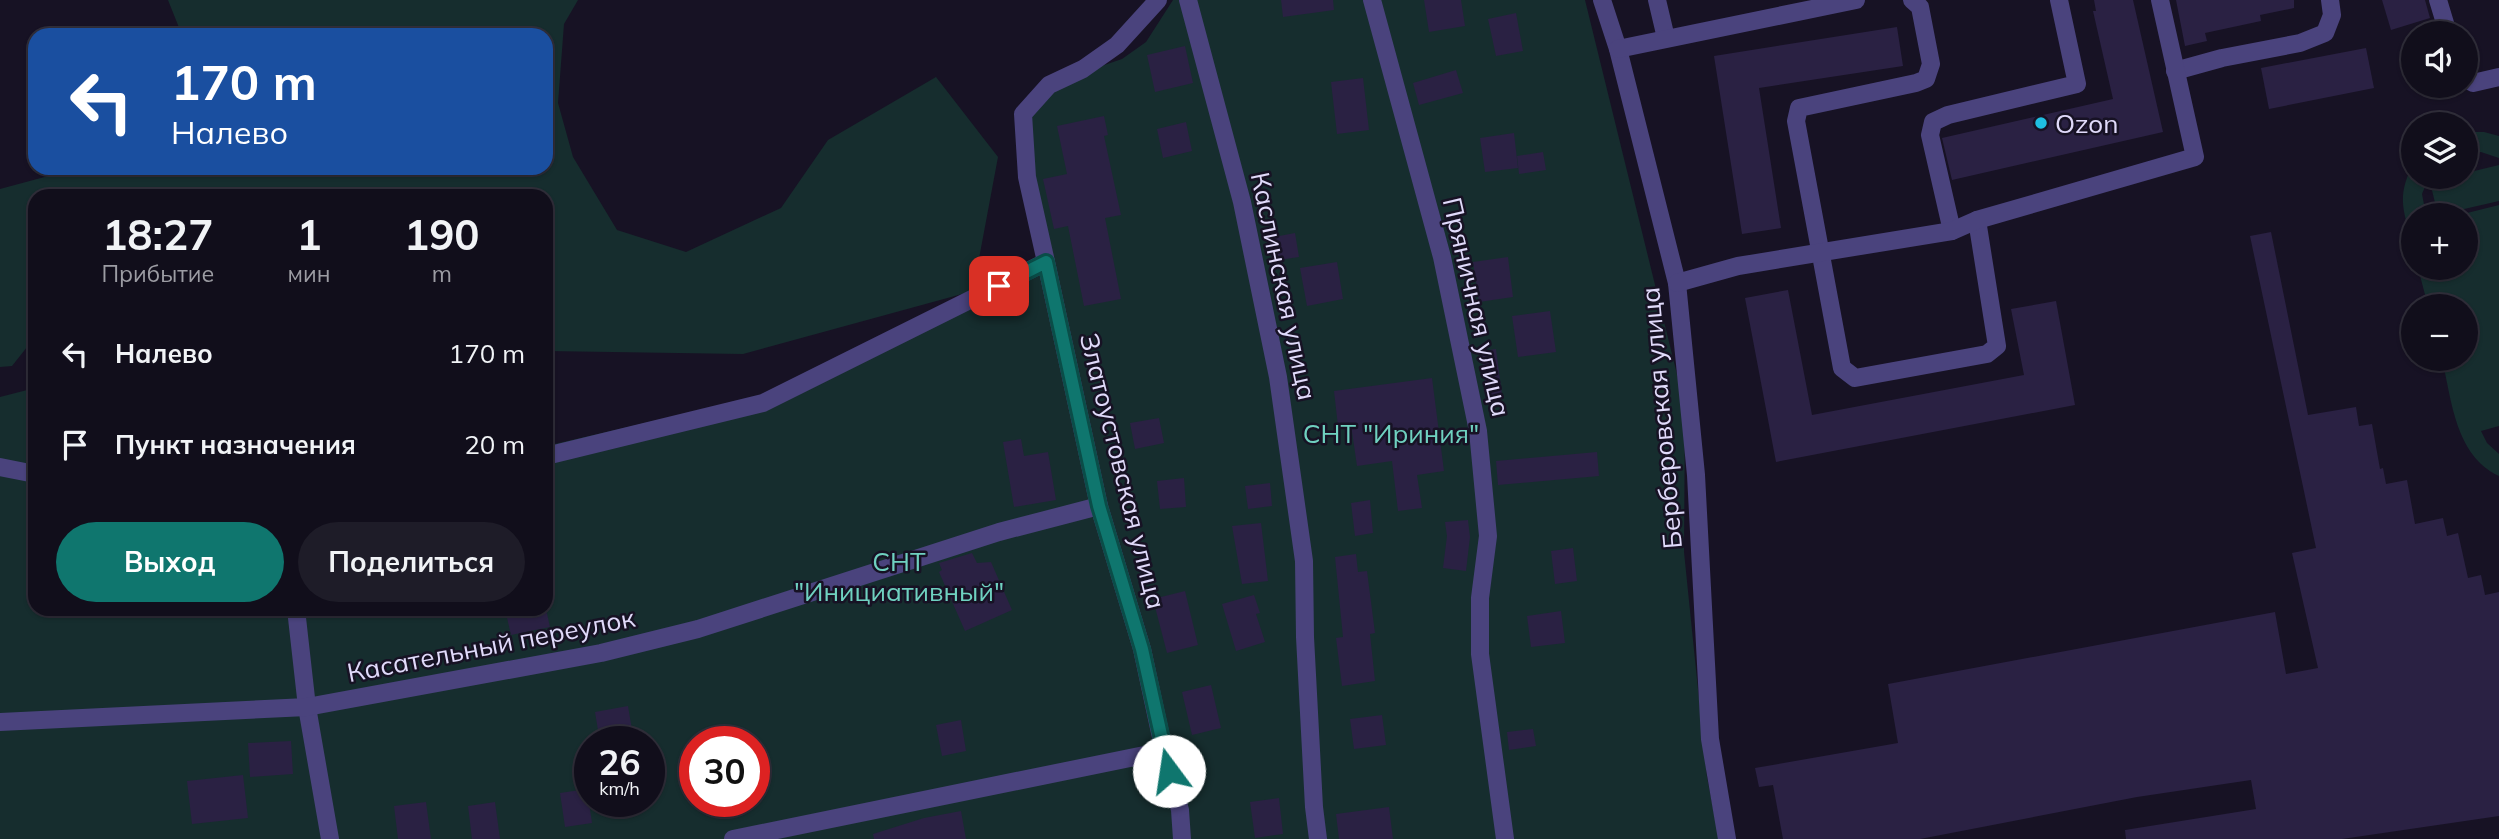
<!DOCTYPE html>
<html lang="ru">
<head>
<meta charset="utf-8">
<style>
  :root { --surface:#110e1b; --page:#1e1c28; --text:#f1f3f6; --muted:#9c9ca3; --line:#302e3a; --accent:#0f766e }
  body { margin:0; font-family:Mulish,sans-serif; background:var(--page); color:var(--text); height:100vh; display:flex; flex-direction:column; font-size:26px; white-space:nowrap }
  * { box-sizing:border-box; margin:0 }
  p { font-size:23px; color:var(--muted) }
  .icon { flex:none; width:38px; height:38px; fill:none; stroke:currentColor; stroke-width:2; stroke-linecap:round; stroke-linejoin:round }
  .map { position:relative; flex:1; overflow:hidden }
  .panel { position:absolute; left:28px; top:189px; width:525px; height:427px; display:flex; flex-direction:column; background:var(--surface); border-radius:21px; box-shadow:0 2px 5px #0004,0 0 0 2px var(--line) }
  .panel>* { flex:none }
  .hud { position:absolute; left:28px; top:28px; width:525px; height:147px; border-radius:21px; box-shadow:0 2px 5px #0004,0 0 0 2px var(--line); background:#1a4fa0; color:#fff; overflow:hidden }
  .fabs { position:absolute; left:2401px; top:21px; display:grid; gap:14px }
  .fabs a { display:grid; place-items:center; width:77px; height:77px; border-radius:50%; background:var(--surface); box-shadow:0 2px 5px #0004,0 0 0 2px var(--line); font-size:35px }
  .speed { position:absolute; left:574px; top:726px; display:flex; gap:14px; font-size:35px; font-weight:700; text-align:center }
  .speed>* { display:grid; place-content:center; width:91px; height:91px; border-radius:50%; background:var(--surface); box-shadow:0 2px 5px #0004,0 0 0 2px var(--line); line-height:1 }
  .speed small { font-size:18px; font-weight:400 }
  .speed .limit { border:10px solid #d22; background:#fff; color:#111 }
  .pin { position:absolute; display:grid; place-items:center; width:60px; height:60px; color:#fff; margin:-30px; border-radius:14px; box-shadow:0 4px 10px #0006 }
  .me { position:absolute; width:77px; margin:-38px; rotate:346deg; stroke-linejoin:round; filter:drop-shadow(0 0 5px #0008) }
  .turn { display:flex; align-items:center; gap:24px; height:147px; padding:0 28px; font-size:32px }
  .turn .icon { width:91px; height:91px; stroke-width:2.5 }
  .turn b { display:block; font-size:49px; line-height:60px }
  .eta { display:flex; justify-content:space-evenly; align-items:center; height:119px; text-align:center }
  .eta b { font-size:42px; font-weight:700; line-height:49px }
  .button { display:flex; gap:14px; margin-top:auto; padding:14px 28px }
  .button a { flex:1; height:80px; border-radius:42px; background:var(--accent); color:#fff; font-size:28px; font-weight:700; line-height:80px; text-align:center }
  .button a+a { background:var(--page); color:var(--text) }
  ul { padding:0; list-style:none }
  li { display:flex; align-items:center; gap:21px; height:91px; padding:0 28px }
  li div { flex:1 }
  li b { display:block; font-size:26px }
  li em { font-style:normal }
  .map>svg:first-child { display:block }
</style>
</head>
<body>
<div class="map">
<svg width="2499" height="839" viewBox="0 0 2499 839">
  <rect width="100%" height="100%" fill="#171224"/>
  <g fill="#162d2e" fill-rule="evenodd">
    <path d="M168,0H578L564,24L558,103L573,157L617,230L686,252L781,208L828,140L936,77L998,157L975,280L979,289L1049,254C1048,209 1025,159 1029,115C1030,106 1039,95 1043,86L1122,59L1146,42L1173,0H1585L1685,407L1684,552L1707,777L1719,839H0V397L35,388V609H546V446L761,396L973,291L743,354L546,351V196H35V337L12,366L0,367V189L78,168H546V35H182ZM590,742H649V802H590ZM695,742H754V802H695Z"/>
    <path d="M2466,132H2484L2499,136V158L2481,152H2466Z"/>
    <path d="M2413,165V177H2429L2422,194L2426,215H2413V247C2405,213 2395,198 2413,165Z"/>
    <path d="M2499,165V201L2438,215L2430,182L2452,177H2466V173Z"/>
    <path d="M2499,205V426L2481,431L2487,443L2499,454V476C2455,455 2452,401 2442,359H2466V306H2428L2418,268H2466V215H2459Z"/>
  </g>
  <g fill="#2a2143">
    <path d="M1281,0H1333L1334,10L1283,17Z"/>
    <path d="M1424,0H1461L1465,26L1429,32Z"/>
    <path d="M2094,0H2133L2163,132L1952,180L1942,138L2113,99L2093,11H2096Z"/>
    <path d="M2176,0H2294V8L2260,15L2261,21L2205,33L2207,41L2185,46Z"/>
    <path d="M2382,0H2425L2430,18L2391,30Z"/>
    <path d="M1516,13L1523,51L1496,56L1488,19Z"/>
    <path d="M1897,27L1903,66L1759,88L1781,228L1742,234L1714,56Z"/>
    <path d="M1185,46L1193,83L1155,92L1147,55Z"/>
    <path d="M2366,48L2374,88L2269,109L2261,68Z"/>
    <path d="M1456,70L1463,93L1419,105L1413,83Z"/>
    <path d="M1363,78L1369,130L1337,134L1331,82Z"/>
    <path d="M1104,116L1108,135L1104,136L1121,215L1105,218L1121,299L1084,306L1068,226L1054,229L1043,179L1067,174L1057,126Z"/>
    <path d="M1186,122L1192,151L1163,158L1157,129Z"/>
    <path d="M1514,133L1518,168L1485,172L1480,138Z"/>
    <path d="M1543,152L1546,170L1519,174L1517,156Z"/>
    <path d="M2271,232L2308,415L2356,407L2359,426L2372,424L2380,469L2383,468L2386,484L2407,480L2415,524L2443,518L2447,536L2458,533L2468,578L2481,575L2485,595L2499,592V816L2342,839H2126L2125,830L2256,809L2251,780L2137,797L1920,839H1783L1773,785L1759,787L1755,768L1898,743L1888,684L2275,612L2286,674L2318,668L2292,553L2316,548L2250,236Z"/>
    <path d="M1295,233L1299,257L1272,261L1268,238Z"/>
    <path d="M1508,257L1513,297L1479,302L1473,262Z"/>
    <path d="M1337,262L1343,299L1307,306L1300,268Z"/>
    <path d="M1788,290L1812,415L2024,375L2011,309L2056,301L2075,405L1776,462L1745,298Z"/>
    <path d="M1550,311L1556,352L1518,357L1512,316Z"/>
    <path d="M1496,349L1502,395L1487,397L1481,351Z"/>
    <path d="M1432,378L1444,471L1417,475L1422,508L1398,511L1392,461L1357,466L1351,425L1338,426L1334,391Z"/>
    <path d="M1159,418L1164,443L1135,449L1130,423Z"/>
    <path d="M1021,439L1024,456L1048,452L1056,500L1014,507L1003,442Z"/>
    <path d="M1597,452L1599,476L1498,485L1496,461Z"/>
    <path d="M1184,478L1186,507L1160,509L1157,481Z"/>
    <path d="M1270,483L1272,506L1248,509L1245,486Z"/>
    <path d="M1370,500L1373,533L1355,536L1351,503Z"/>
    <path d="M1468,520L1470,537L1466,571L1443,568L1447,536L1445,522Z"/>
    <path d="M1261,523L1268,581L1242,584L1232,526Z"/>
    <path d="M1573,548L1577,581L1555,584L1551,551Z"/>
    <path d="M972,553L977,563L991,562L1012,610L965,631L939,572L942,570L939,563Z"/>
    <path d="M1356,554L1358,572L1367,571L1375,633L1370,634L1375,681L1342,686L1336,638L1343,637L1335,557Z"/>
    <path d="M1185,591L1198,645L1167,653L1153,599Z"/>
    <path d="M1254,595L1260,613L1256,614L1265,642L1236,651L1222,604Z"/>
    <path d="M505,609H546L550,627L511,635Z"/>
    <path d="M1561,611L1565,643L1531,647L1527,616Z"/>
    <path d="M1211,685L1221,728L1192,735L1182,692Z"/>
    <path d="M628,706L634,742H600L595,712Z"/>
    <path d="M1382,715L1386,745L1354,749L1350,719Z"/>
    <path d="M961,720L966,751L942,756L936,725Z"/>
    <path d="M1533,729L1536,746L1509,750L1507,732Z"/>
    <path d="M291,741L293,774L250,777L248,743Z"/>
    <path d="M243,775L248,818L192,824L187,781Z"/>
    <path d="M587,789L592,823L565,827L560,793Z"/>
    <path d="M1279,798L1283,834L1255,838L1250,802Z"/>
    <path d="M426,802L431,839H398L394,806Z"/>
    <path d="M495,802L500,839H472L468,806Z"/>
    <path d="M1389,807L1393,839H1339L1336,814Z"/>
    <path d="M961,811L966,839H874L873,834L924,818Z"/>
  </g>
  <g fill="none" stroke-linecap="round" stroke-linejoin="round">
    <g stroke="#4a437d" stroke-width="18">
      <path d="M1158,0L1117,45L1083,69L1049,85L1023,114L1027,177L1046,262L1099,506L1142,649L1164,751L1180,810L1182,839"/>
      <path d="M1188,0L1242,202L1278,377L1304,561L1305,637L1314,807L1318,839"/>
      <path d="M1372,0L1442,257L1478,431L1488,536L1480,598V654L1505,839"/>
      <path d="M1602,0L1618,49L1677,283L1696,475L1710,739L1727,839"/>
      <path d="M1657,0L1666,38"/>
      <path d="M1912,0L1920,7L1931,64L1926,79L1916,83L1799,108L1796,121L1842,368L1855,378L1987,354L1997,346L1977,220"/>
      <path d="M2438,0L2448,33"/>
      <path d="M1618,49L1856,0"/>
      <path d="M2175,71L2222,58L2300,43L2325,33L2332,15L2330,0"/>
      <path d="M2466,78L2473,83L2499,77"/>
      <path d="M1952,231L1930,135L1933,122L1948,115L2077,84L2059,0"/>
      <path d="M1677,283L1738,266L1952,231L1977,220L2195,157L2160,0"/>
      <path d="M546,456L763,403L1046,262"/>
      <path d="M0,467L35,474"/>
      <path d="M296,609L307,707L330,839"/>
      <path d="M0,722L307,707L601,653L698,629L999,532L1099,506"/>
      <path d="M733,839L1164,751"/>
    </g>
  </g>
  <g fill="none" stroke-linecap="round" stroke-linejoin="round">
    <defs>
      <path id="route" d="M999,286L1046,262L1099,506L1142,649L1169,771"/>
    </defs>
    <use href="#route" stroke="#0a4d48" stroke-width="18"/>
    <use href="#route" stroke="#0f766e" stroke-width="12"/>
  </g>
  <circle fill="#1fbfe2" stroke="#171224" stroke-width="2.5" cx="2041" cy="123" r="7"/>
  <g text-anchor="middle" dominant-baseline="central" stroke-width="5" stroke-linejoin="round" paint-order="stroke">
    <g font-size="26" fill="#e0dafa" stroke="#171224" text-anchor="start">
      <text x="2055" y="123">Ozon</text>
    </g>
    <g font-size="26" fill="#e0dafa" stroke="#171224">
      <text transform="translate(1284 286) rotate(78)">Каслинская улица</text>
      <text transform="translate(1477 307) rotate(77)">Пряничная улица</text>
      <text transform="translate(1661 418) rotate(-95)">Берберовская улица</text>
      <text transform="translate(1123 471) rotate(76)">Златоустовская улица</text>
      <text transform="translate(491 645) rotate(-11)">Касательный переулок</text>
    </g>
    <g font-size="26" fill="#6fd1c0" stroke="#171224">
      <text x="1391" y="433">СНТ "Ириния"</text>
      <text x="899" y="561">СНТ<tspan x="899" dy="30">"Инициативный"</tspan></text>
    </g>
  </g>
</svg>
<div class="fabs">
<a><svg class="icon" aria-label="sound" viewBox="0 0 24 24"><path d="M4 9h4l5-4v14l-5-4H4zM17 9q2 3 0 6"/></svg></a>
<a><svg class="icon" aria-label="layers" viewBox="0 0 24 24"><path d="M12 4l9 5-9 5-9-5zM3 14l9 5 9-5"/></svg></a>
<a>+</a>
<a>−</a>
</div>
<div class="speed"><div>26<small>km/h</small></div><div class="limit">30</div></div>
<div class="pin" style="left:999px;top:286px;background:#d93025"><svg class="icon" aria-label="arrive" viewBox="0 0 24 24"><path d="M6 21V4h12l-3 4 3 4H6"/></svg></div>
<svg class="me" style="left:1169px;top:771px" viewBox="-20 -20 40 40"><circle r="19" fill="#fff"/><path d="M0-13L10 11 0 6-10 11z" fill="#0f766e"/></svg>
<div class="hud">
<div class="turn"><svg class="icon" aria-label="left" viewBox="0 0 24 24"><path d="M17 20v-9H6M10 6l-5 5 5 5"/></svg><div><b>170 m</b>Налево</div></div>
</div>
<section class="panel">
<div class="eta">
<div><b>18:27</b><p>Прибытие</p></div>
<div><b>1</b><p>мин</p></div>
<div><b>190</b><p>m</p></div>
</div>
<ul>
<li><svg class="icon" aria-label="left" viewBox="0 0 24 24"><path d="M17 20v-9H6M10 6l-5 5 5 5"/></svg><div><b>Налево</b></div><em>170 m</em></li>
<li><svg class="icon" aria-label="arrive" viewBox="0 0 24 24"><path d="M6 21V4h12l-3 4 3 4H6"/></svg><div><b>Пункт назначения</b></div><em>20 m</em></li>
</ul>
<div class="button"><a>Выход</a><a>Поделиться</a></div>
</section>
</div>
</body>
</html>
